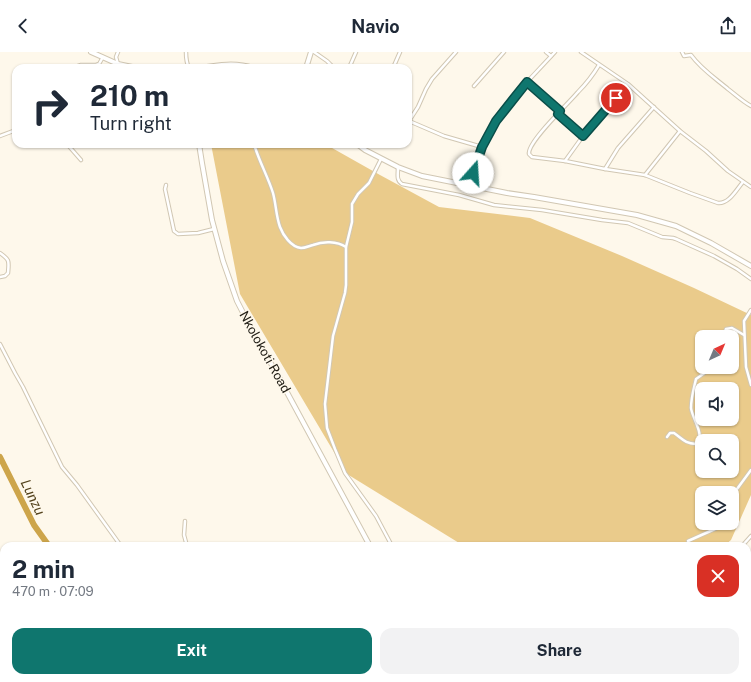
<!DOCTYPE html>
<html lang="en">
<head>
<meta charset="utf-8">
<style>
  :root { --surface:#fff; --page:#f2f2f3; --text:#1f2937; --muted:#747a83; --accent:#0f766e }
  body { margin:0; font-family:"Public Sans",sans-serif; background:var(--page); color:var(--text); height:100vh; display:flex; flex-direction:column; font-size:15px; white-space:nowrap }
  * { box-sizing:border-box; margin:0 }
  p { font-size:13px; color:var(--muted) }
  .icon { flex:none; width:22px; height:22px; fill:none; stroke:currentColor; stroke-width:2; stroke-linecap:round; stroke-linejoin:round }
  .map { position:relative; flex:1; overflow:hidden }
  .drawer { position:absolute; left:0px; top:490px; width:751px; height:140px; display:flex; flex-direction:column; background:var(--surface); border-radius:12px 12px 0 0; box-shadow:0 1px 3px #0004 }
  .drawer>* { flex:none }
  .banner { position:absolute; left:12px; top:12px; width:400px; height:84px; border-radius:12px; box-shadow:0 1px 3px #0004; background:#fff; color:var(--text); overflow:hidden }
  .needle { width:26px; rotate:44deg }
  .tools { position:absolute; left:695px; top:278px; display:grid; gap:8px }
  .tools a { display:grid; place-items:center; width:44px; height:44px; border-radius:8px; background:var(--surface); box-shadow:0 1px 3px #0004; font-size:20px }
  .pin { position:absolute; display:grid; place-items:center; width:34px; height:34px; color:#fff; margin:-17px; border:2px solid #fff; border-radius:50%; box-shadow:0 1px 4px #0007 }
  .me { position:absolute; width:44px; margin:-22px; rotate:19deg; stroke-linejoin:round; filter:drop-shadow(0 0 3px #0008) }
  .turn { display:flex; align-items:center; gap:14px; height:84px; padding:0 12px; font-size:18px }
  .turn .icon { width:52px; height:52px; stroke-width:2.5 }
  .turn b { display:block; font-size:28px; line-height:34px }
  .round { display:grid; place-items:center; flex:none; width:42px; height:42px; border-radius:12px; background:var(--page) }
  .summary { display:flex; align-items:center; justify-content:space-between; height:68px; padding:0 12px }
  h1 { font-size:24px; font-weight:700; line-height:30px }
  .button { display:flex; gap:8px; margin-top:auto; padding:8px 12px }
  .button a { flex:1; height:46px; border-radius:12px; background:var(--accent); color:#fff; font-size:16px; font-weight:700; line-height:46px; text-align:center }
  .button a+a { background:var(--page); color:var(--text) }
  header { display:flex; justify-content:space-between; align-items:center; height:52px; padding:0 12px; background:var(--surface); font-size:18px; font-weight:700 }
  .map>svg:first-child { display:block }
</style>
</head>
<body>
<header><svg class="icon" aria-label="back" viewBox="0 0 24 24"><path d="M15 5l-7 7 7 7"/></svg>Navio<svg class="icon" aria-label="share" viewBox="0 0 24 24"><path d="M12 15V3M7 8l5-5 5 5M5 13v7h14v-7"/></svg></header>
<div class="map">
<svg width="751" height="630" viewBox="0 0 751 630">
  <rect width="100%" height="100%" fill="#fef8eb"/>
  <path fill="#eacb8b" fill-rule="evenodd" d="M211,92H325L380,123L439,155L530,166L622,204L694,236L751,263V443L731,488L724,494H464L347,422L240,242ZM702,285H732V315H702ZM702,337H732V367H702ZM702,389H732V419H702ZM702,441H732V471H702Z"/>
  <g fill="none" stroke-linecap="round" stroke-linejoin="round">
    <g stroke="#cda54b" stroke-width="6">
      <path d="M0,405L34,473L49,494"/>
      <path d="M108,626L109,628L120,630L125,626"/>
      <path d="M204,626L207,630"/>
    </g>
    <defs>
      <g id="street">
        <path d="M186,0C186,6 186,10 189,16"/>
        <path d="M314,0L327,9L334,16"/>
        <path d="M546,0L551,4"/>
        <path d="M581,0L628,32L680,79L706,99L728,119L751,135"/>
        <path d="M682,0L684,4L691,3C701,17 715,26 728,37C736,43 742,49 751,54"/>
        <path d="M118,12L116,5L118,0"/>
        <path d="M599,13C593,23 586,32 578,40C569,51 527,90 529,102L532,105L565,109L605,117L645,123L690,141L718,151C729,152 736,138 743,130"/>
        <path d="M72,16L81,13H96L99,12L103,5"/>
        <path d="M349,16L356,0"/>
        <path d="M393,16L400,0"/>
        <path d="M527,30L560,59"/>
        <path d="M474,34L504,0"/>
        <path d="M558,62L583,84"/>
        <path d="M409,69L418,55L426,37L432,27L456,0"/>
        <path d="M409,69L444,84L482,95"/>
        <path d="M0,84L16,78"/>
        <path d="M67,92L81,108"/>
        <path d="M254,92C259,109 268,125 273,141C276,152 276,164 280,175C283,183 291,195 301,196C305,196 309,194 313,193C323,189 337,189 346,195V233L345,241L333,284L325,352L327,376L335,397L345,421L376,464L392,494"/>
        <path d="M565,109L583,84L624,38L627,32"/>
        <path d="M398,116C398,122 396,128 402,132L459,143L494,153L542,158L602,168L628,171L662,185L673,186L676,187L714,204L737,217L751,227"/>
        <path d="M605,117L618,96L654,55"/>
        <path d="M645,123L680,79"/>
        <path d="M166,133L165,137L174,179L178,182L198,181L214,177"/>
        <path d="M468,133C476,111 483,88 496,68C513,43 535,22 555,0"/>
        <path d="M346,195L352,170V152L358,142L369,131L381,107"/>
        <path d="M0,201C10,208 9,209 8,221L5,224L0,225"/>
        <path d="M751,258L744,269L746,315L751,333"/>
        <path d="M723,285L726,277L732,276L744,283"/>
        <path d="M0,292L15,321L23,335L62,415L77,433L121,494"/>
        <path d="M667,385L670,381H674C683,387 684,391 696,392C706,384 692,366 691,356C691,346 694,336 696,327L713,315"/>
        <path d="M732,455L733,443L737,437L751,418"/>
        <path d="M185,469L184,483L187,494"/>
        <path d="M688,489L715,477L725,471"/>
        <path d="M742,494L751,484"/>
        <path d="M0,548L4,552"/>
        <path d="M747,553L751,554"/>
        <path d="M0,606L4,603"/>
        <path d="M177,626L178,630"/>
        <path d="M486,626L500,630"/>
        <path d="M693,626L696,630"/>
        <path d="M27,630L32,626"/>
        <path d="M435,630L437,626"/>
        <path d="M539,630L540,626"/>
        <path d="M684,630L687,626"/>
        <path d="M739,630L742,626"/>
      </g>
      <g id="secondary">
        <path d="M91,0L118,12L137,16"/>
        <path d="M200,16C218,13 236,10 253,16"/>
        <path d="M306,16L311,0"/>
        <path d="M199,92L202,111L212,168L223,209L237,249L256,286L276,320L370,494"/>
        <path d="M357,92L365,98L398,115L422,124L507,141L534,145L637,163L676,174L711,191L751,214"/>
        <path d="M393,630L394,626"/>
      </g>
    </defs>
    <use href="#street" stroke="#d1c7b3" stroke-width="4.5"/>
    <use href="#secondary" stroke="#d1c7b3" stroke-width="6"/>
    <use href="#street" stroke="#fff" stroke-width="2.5"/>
    <use href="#secondary" stroke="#fff" stroke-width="4"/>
  </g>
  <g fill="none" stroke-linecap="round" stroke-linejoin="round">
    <defs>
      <path id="route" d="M473,121L482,95L496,69L527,30L560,59L558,62L583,84L616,46"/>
    </defs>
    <use href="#route" stroke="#0a4d48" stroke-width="10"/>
    <use href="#route" stroke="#0f766e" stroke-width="7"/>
  </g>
  <g text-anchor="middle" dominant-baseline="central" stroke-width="3" stroke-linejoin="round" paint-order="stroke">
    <g font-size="13" fill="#232018" stroke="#fef8eb">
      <text transform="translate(265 300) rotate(61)">Nkolokoti Road</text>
    </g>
    <g font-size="14" font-style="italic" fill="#54431d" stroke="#fef8eb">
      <text transform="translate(33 445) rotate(64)">Lunzu</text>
    </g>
  </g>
</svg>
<div class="tools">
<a><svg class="needle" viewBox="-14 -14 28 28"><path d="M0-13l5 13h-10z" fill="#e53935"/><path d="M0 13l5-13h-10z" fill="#747a83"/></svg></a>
<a><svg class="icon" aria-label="sound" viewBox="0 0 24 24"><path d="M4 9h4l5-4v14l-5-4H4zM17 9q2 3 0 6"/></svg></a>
<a><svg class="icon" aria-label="search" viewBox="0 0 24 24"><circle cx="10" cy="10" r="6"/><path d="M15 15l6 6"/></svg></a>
<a><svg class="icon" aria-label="layers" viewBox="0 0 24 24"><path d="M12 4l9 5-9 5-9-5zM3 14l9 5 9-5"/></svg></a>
</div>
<div class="pin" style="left:616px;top:46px;background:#d93025"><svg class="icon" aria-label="arrive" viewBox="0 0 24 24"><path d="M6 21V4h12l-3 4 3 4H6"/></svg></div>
<svg class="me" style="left:473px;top:121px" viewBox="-20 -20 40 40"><circle r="19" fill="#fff"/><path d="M0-13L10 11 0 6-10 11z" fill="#0f766e"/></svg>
<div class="banner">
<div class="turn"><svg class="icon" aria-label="right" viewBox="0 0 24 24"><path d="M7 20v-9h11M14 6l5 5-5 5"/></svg><div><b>210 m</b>Turn right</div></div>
</div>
<section class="drawer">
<div class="summary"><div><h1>2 min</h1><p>470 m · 07:09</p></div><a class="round" style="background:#d93025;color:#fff"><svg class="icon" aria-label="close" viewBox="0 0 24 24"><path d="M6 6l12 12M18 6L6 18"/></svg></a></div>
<div class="button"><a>Exit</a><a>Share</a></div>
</section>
</div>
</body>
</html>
